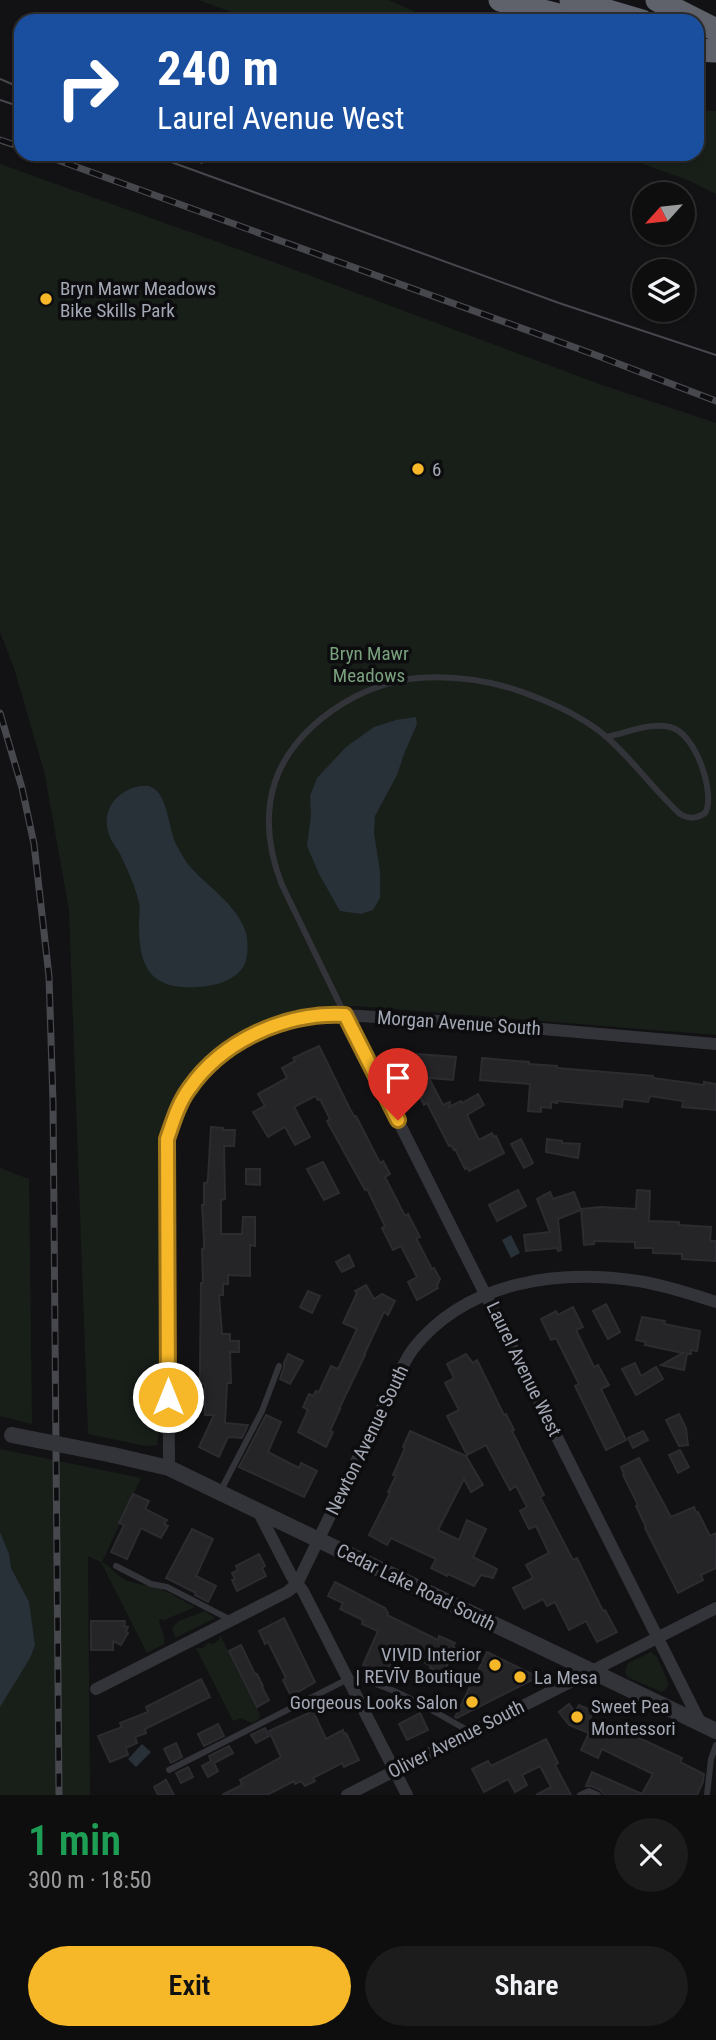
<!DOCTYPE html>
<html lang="en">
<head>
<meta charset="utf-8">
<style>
  :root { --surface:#0e0e0f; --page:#1c1c1d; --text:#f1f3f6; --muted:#9b9c9e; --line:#2e2e2f; --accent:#f6b728 }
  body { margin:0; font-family:"Roboto Condensed",sans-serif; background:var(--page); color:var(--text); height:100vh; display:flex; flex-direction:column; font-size:26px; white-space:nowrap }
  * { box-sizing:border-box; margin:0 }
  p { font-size:23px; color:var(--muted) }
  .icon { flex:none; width:38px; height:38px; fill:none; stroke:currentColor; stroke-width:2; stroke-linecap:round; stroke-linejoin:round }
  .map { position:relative; height:1795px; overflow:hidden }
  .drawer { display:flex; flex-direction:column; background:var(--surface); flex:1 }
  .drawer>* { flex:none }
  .guide { position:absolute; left:14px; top:14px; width:690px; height:147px; border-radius:21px; box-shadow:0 2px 5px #0004,0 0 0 2px var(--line); background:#1a4fa0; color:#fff; overflow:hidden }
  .needle { width:46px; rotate:243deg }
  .buttons { position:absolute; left:632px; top:182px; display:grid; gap:14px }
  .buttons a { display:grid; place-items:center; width:63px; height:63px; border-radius:50%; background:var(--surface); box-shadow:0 2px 5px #0004,0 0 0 2px var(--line); font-size:35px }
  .pin { position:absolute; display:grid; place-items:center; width:60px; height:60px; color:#fff; margin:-72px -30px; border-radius:50% 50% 50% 0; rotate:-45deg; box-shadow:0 0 7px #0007 }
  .pin .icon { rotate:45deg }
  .me { position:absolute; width:77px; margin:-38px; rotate:0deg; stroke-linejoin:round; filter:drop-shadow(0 0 5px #0008) }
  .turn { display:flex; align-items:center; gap:24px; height:147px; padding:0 28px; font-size:32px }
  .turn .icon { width:91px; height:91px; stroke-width:2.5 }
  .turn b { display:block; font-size:49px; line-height:60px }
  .round { display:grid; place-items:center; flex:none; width:74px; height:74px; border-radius:37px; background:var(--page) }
  .head { display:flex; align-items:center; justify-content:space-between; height:119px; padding:0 28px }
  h1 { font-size:42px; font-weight:600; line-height:52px; color:#1e9e55 }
  .primary-button { display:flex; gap:14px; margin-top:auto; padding:14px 28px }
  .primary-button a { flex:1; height:80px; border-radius:42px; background:var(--accent); color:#111; font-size:28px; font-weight:600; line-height:80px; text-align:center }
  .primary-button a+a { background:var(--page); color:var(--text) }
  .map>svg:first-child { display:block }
</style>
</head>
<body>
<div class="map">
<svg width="716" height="1795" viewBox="0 0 716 1795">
  <rect width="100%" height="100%" fill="#121214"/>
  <g fill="#181f19">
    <path d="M199,0H389L435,21H256Z"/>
    <path d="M697,104L708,111H716V194L690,181L617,154H696Z"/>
    <path d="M0,164L287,267L602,385L716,423V1035L356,1006C343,1006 330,1005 317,1007C242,1014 175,1065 158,1141L159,1432L157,1445L145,1446L88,1434L69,910L45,775L15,671L0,632Z"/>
    <path d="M0,1168L29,1179L32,1424L0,1416Z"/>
    <path d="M0,1449L141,1478L102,1562C112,1567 117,1577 128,1581C137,1584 146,1585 155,1587C168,1591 183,1601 195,1607L164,1620L159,1619C159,1628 166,1634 164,1644L147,1653L101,1562L88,1556L90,1795H0Z"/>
    <path d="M205,1611L215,1618L175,1638L172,1628L179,1621Z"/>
    <path d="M220,1635L260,1714L259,1719L252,1723L241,1718L233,1721L196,1648H203L208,1643L213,1644L219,1640Z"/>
    <path d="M651,1652L657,1657L668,1682V1686L662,1692L627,1677L625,1672L628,1663Z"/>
  </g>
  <g fill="#283038">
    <path d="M416,717L417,724L404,754L397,775L375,816L374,833L380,871V898L373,910L361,914L340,911L319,874L307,846L311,815L310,796L317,778L346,747L374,727L396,720Z"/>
    <path d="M140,786C144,786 148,785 151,787C169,794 168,832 178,848C182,855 187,864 193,870C210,888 236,905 245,930C249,941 249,961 241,970C230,983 212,986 197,987C150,990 139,967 139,925C139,916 141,908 138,899C134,883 127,869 120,854C116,847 110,840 108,831C102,807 119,790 140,786Z"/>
    <path d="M511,1235L520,1253L511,1258L502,1240Z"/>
    <path d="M0,1532L9,1554L11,1568L29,1602L35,1645L30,1658L0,1707Z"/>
    <path d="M142,1744L151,1752L136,1767L128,1759Z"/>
  </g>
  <g fill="#252528" stroke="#2c2c30" stroke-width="2">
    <path d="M319,1046L350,1109L354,1116H356L380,1163L383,1161L390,1174L385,1177L405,1216L408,1214L420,1237L416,1238L432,1269L434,1268L440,1279L437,1286L438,1288L417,1300L408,1282L417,1277L401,1246L393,1250L382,1228L385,1226L367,1189L365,1190L327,1121L330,1119L320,1099L318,1100L315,1096L294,1107L310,1137L295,1145L285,1127L268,1137L253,1112L265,1106L258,1094L287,1078L282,1068L295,1061L293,1058Z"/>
    <path d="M417,1054L456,1057L453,1080L429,1078L443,1105L450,1102L449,1107L461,1101L462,1103L478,1094L484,1105L467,1115L479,1140L492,1133L494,1137L496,1136L504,1153L469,1171L468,1168L465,1169L455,1149L454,1150L451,1145L449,1146L427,1103L424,1105L417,1091L419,1089L415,1081Z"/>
    <path d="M482,1058L529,1062V1064L557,1066V1068L653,1076V1078L704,1085V1082L716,1084V1110L682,1107L683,1101L650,1096L648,1102L623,1099L622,1107L557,1101V1103L551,1102V1108L541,1107V1112L528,1111L530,1084L480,1080Z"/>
    <path d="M211,1127L223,1128V1130H235L234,1146H224L225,1199L221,1200V1234H242L243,1217H255V1246L250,1245V1276L228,1275V1284H223V1295H219L222,1334H230V1341H239V1352H230L231,1383H227L225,1423L248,1425L242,1438L228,1437L219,1457L199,1447L214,1415H205V1384H200V1366L201,1283H203L202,1249H204V1240L202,1205H204V1183H207L208,1178Z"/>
    <path d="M521,1139L533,1163L524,1168L511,1144Z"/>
    <path d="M547,1139L562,1141V1143L580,1144L578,1158L546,1152Z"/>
    <path d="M323,1162L339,1193L324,1200L307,1169Z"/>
    <path d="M246,1169H260V1185L246,1184Z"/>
    <path d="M518,1190L526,1206L497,1221L489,1205Z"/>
    <path d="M637,1190L650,1191L649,1221L679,1222V1225L711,1227L710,1241H716V1261L682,1259V1254L653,1253V1248H635V1242L594,1241V1244L584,1245L581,1209L601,1207L636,1209Z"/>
    <path d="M550,1192L553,1199L574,1192L581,1210L558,1219L561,1250L558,1251L557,1248L526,1251L524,1235L550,1232L537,1199Z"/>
    <path d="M349,1255L354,1266L342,1272L336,1262Z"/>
    <path d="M366,1285L374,1299L382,1294L395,1301L388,1315L384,1312L364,1355H365L339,1409H340L330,1431L333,1432L326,1447L298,1432L308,1410L303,1407L309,1394L313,1396L316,1391L319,1392L331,1366L338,1369L357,1329L343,1323L357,1293L355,1291Z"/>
    <path d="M308,1291L320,1296L312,1313L300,1307Z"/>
    <path d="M606,1304L620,1332L608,1339L593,1311Z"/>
    <path d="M573,1307L583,1327L576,1330L594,1367L598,1365L609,1385L601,1389L626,1440L606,1450L575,1386L579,1384L556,1338L551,1340L541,1319L556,1311L558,1315Z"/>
    <path d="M642,1317L665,1321L664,1324L700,1331L697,1351L691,1350V1354H687L684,1370L661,1365L683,1353L645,1345L646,1342L636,1340Z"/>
    <path d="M288,1354L303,1361L290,1384L280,1379L284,1367V1363Z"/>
    <path d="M466,1354L473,1363L477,1360L504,1415L506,1414L514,1430L512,1431L544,1495L540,1497L573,1560L577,1558L603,1611L605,1610L617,1632L597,1642L586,1621L569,1630L555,1602L547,1606L543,1599L524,1609L513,1588L533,1578L526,1565L549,1553L536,1526L529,1529L520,1511L527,1507L516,1486L510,1490L486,1445L467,1455L447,1416L459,1410L445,1383L454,1378L447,1364Z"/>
    <path d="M635,1363L641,1376L656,1367L663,1379L636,1395L622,1369Z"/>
    <path d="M679,1414L686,1428L688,1445L679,1446L666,1420Z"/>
    <path d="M266,1415L281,1422L268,1452L299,1468L301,1463L317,1471L304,1497L239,1467Z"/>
    <path d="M410,1431L466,1456L483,1485L471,1492L464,1479L438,1530L459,1540L467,1520L486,1529L473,1557L497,1569L493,1578L481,1575L474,1586L448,1574L447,1576L431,1568L436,1559L391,1538L387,1545L369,1535L390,1493L388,1492L396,1476L393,1475L405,1448L403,1447Z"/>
    <path d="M643,1431L648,1440L633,1448L628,1438Z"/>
    <path d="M680,1450L689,1467L678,1473L669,1455Z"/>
    <path d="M639,1458L671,1517L694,1507L696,1512H698L710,1536L716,1533V1568L701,1575L703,1580L678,1593L645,1528L646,1527L636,1506L638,1505L623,1475L624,1474L621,1467Z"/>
    <path d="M133,1494L149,1501L145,1509L167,1520L164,1524L168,1526L161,1538L141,1528L127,1559L111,1552L124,1525L119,1523Z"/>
    <path d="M192,1529L213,1539L196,1576L216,1586L208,1602L195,1595L196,1593L166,1578Z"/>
    <path d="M259,1554L265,1566L262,1568L266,1576L237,1591L232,1580L235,1579L232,1573L238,1570L236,1566Z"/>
    <path d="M335,1582L385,1608L388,1613L387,1615L438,1640L439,1636L455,1643L453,1646L455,1648L443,1674L430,1668L431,1666L425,1663L427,1659L407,1649L403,1656L400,1654L390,1677L363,1665L378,1631L362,1624L363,1620L340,1609L343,1603L328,1596Z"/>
    <path d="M284,1618L315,1682L298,1692L297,1691L290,1694L283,1680L286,1678L268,1642L265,1644L259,1631Z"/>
    <path d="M91,1621H125L124,1626L128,1627L126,1632L128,1633L121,1645L113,1641V1650H91Z"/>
    <path d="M241,1645L255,1674H257L263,1686L262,1687L269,1700L257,1707L229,1651Z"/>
    <path d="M487,1652L538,1677L457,1718L455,1717Z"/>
    <path d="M201,1679L210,1697L145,1729L146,1733L135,1737L137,1743L126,1748L128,1755L110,1762L98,1736L122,1727L120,1723L148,1712L146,1707Z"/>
    <path d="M569,1704L575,1712L579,1705L593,1711L590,1719L616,1732L618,1728L682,1758L680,1762L704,1774L703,1782L697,1795H604L600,1790L591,1786H586L592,1772L642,1794L653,1774L602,1749L598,1758L581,1750L589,1733L569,1725L559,1712Z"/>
    <path d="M313,1711L326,1739L343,1730L344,1734L346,1733L359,1760L344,1767L342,1763L313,1778L315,1781L305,1786L301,1781L295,1784L294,1781L267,1795H222L242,1785L240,1780L281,1757L269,1731Z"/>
    <path d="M420,1713L428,1730L407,1740L399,1724Z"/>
    <path d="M218,1724L224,1736L204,1746L198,1734Z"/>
    <path d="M265,1728L269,1736L256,1743L251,1735Z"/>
    <path d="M546,1739L558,1763L555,1765L571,1795H536L551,1787L540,1766L522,1775L527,1785L515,1792L508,1779L484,1792L472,1769L488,1761L491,1766Z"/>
    <path d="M176,1743L182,1757L171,1763L164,1749Z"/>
    <path d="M229,1746L233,1753L214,1763L218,1771L208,1777L202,1766L211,1761L209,1756Z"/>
    <path d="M188,1767L193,1777L181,1783L176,1773Z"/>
    <path d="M166,1780L174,1795H158L154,1787Z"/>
  </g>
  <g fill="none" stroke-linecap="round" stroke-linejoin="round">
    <g stroke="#333439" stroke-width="6">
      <path d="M345,1015L282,885C269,852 264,816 275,782C293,726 362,682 418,678C459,675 500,682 538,698C563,708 591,722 611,741C635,763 655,791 680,814C689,819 696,819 705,813C716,797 697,733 670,727C649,722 627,733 606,737"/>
      <path d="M221,1490L262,1411L279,1366"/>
      <path d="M116,1566L151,1584L167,1587L229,1619"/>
      <path d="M169,1770L348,1679C380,1677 439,1715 469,1731"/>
      <path d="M580,1795L589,1791L598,1795"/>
      <path d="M707,1795L711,1759L716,1745"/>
    </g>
    <g stroke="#333439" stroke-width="12">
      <path d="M345,1015L701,1724"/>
      <path d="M169,1468L167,1139C170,1131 172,1121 175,1113C202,1052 265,1021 328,1014L485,1024L716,1044"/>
      <path d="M258,1511L292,1577L303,1591L407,1795"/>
      <path d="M96,1689L287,1592L297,1584L397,1377C402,1368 407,1357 413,1349C466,1281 558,1269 638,1281C665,1285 691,1294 716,1302"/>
      <path d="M347,1795L716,1608"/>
    </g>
    <path stroke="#333439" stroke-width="16" d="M113,1455L169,1468L716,1731"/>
    <g stroke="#5f626a" stroke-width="23">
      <path d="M500,0L582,21"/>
      <path d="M571,0L642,21"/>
      <path d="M657,0L716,30"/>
      <path d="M696,50L716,51"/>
    </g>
    <g stroke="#46484e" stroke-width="2">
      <path d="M0,79L21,88"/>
      <path d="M0,100L21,107"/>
      <path d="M149,154L559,303L716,355"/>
      <path d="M179,154L202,163"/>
    </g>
    <defs>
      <g id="rail">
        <path d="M0,140L21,147"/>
        <path d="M41,154L593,354L716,401"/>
        <path d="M0,713L22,788L34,844L49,976L53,1102L59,1795"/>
      </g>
    </defs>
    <use href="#rail" stroke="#46484e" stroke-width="7"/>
    <use href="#rail" stroke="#0d0d0f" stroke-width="4.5" stroke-dasharray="13" stroke-linecap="butt"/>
    <path stroke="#333439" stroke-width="16" d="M12,1435L113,1455"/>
  </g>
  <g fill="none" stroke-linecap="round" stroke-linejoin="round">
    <defs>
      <path id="route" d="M168,1397L167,1139C173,1122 178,1104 189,1089C223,1040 286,1012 345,1015L398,1120"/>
    </defs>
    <use href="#route" stroke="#a0771a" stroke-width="18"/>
    <use href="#route" stroke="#f6b728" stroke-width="12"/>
  </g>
  <g fill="#f6b728" stroke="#0d0d0f" stroke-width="2.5">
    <circle cx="46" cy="299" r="7"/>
    <circle cx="418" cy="469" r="7"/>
    <circle cx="495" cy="1665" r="7"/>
    <circle cx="520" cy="1677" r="7"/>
    <circle cx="472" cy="1702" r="7"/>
    <circle cx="577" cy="1717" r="7"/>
  </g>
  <g text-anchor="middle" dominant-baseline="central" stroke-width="7" stroke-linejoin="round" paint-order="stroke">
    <g font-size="19" fill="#a3a8b5" stroke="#0d0d0f" text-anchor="start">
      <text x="60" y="288">Bryn Mawr Meadows<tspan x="60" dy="22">Bike Skills Park</tspan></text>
      <text x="432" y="469">6</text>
      <text x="481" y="1654" text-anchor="end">VIVID Interior<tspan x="481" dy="22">| REVĪV Boutique</tspan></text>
      <text x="534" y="1677">La Mesa</text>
      <text x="458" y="1702" text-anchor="end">Gorgeous Looks Salon</text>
      <text x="591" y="1706">Sweet Pea<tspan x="591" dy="22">Montessori</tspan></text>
    </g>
    <g font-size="19" fill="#79a17d" stroke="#0d0d0f">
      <text x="369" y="653">Bryn Mawr<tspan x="369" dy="22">Meadows</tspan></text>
    </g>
    <g font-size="19" fill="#a3a8b5" stroke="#0d0d0f">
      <text transform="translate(459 1023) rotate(4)">Morgan Avenue South</text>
      <text transform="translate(524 1369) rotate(64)">Laurel Avenue West</text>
      <text transform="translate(367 1440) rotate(-64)">Newton Avenue South</text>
      <text transform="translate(416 1587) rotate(26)">Cedar Lake Road South</text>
      <text transform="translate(456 1739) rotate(-27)">Oliver Avenue South</text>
    </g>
  </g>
</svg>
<div class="buttons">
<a><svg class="needle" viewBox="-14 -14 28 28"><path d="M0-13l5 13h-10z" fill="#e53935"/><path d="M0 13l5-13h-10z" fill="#9b9c9e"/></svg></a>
<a><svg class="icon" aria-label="layers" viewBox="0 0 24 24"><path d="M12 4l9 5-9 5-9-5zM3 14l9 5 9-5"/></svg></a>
</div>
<div class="pin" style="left:398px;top:1120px;background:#d93025"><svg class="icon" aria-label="arrive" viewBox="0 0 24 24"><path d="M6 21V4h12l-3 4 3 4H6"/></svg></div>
<svg class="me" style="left:168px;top:1397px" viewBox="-20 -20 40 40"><circle r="17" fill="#f6b728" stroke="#fff" stroke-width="3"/><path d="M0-11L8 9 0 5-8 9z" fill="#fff"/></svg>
<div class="guide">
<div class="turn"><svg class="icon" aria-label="right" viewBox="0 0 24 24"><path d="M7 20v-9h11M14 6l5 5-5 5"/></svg><div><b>240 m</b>Laurel Avenue West</div></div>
</div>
</div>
<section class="drawer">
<div class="head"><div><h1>1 min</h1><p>300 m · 18:50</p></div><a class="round"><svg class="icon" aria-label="close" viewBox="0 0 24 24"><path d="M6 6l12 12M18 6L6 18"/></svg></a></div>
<div class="primary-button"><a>Exit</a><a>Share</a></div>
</section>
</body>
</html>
